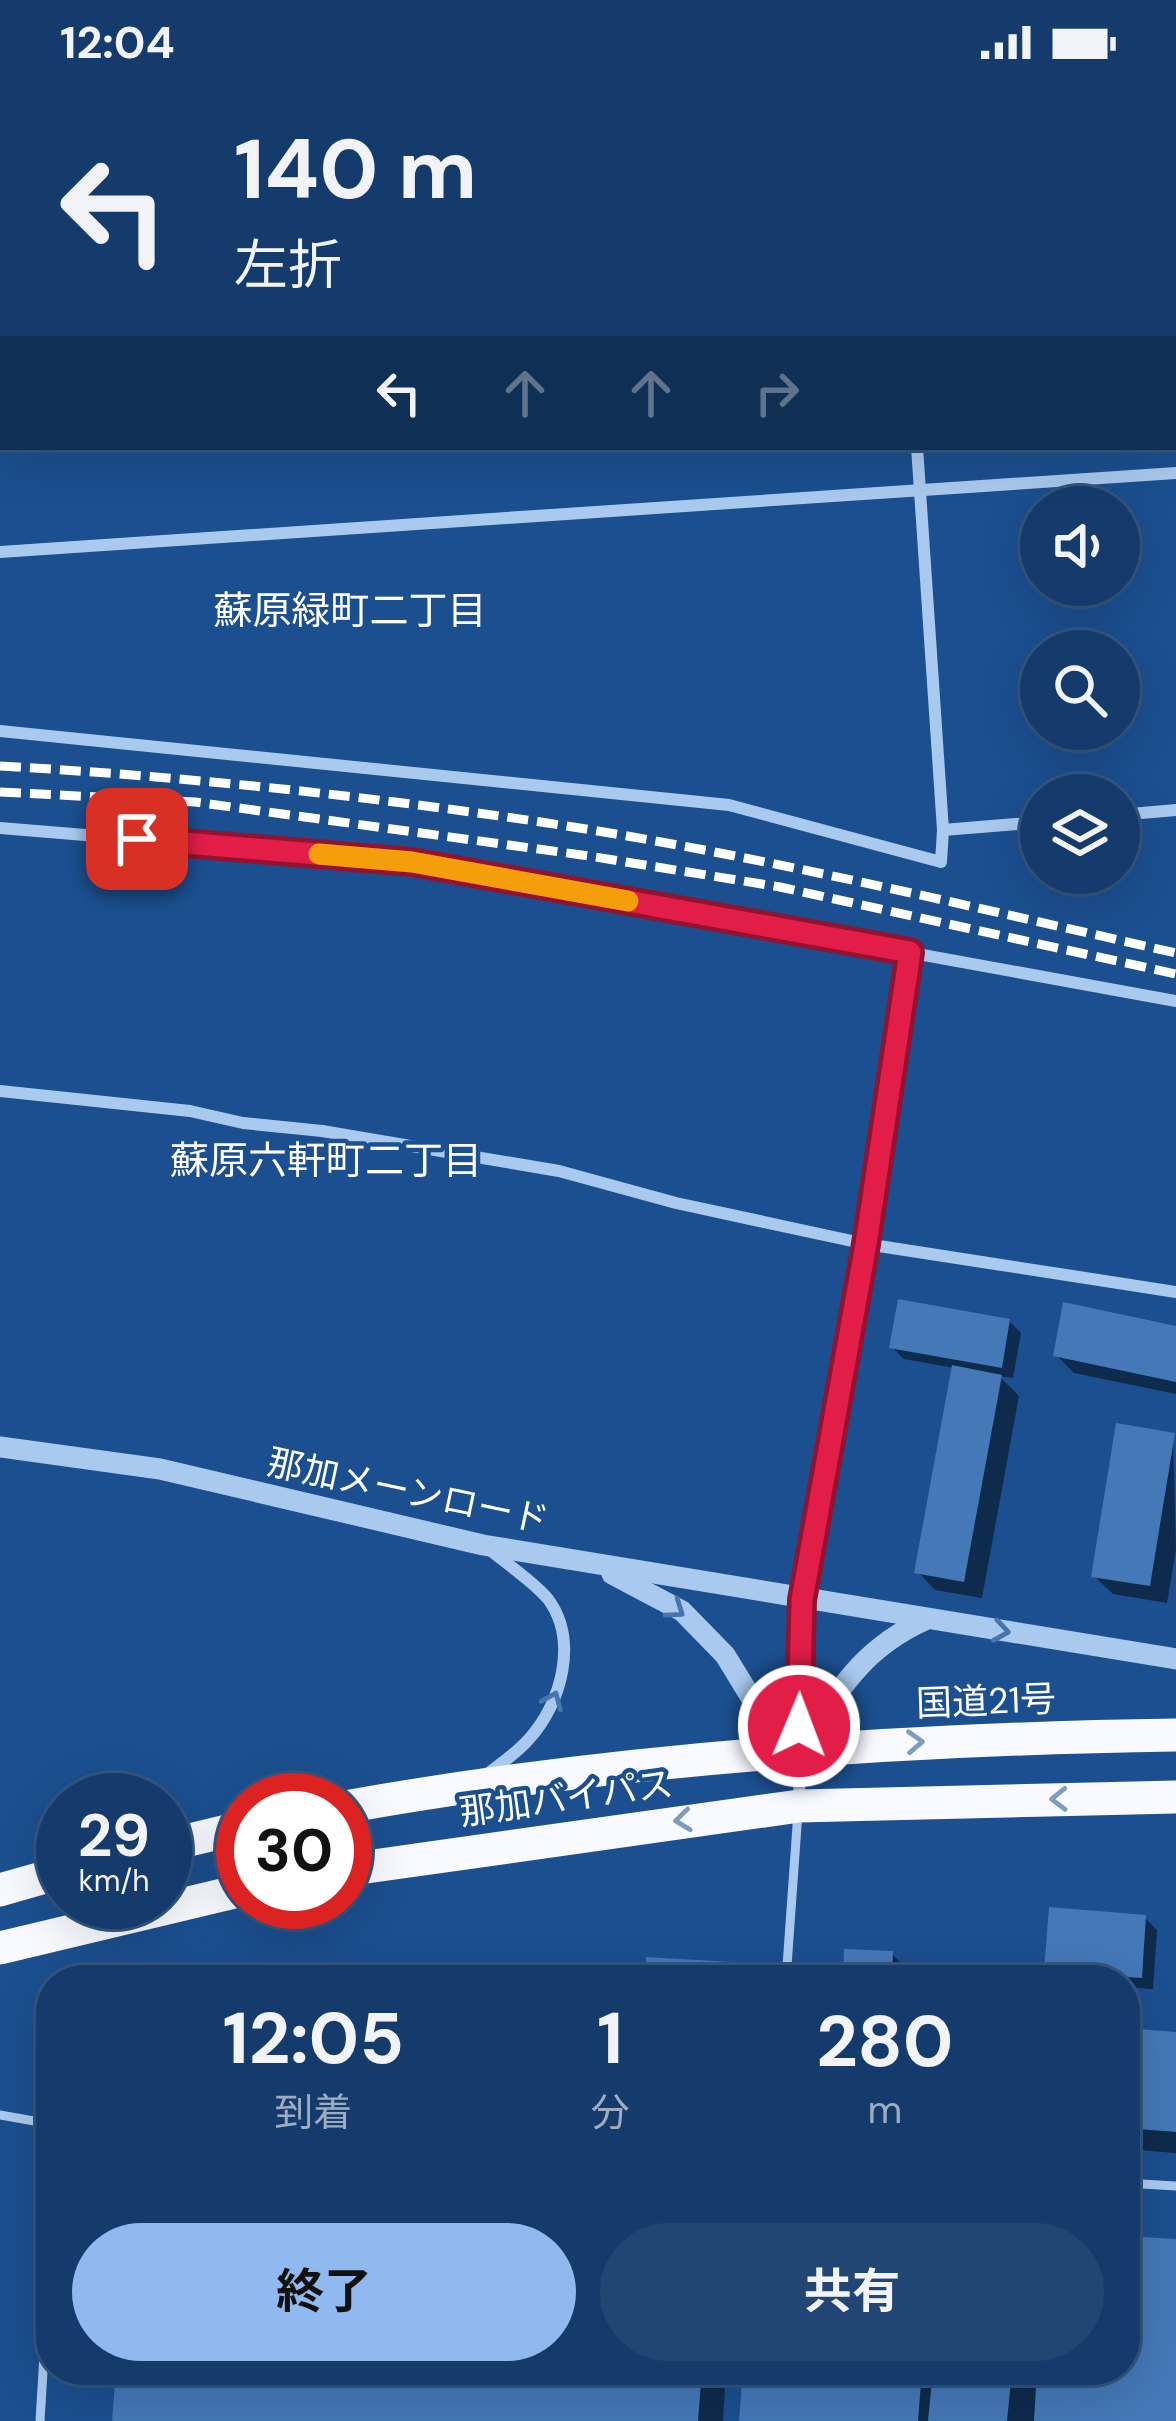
<!DOCTYPE html>
<html lang="ja">
<head>
<meta charset="utf-8">
<style>
  :root { --surface:#143b6b; --page:#214673; --text:#f1f3f6; --muted:#9dadc1; --line:#33557e; --accent:#90b9f0 }
  body { margin:0; font-family:"DM Sans","Noto Sans JP",sans-serif; background:var(--page); color:var(--text); height:100vh; display:flex; flex-direction:column; font-size:45px; white-space:nowrap }
  * { box-sizing:border-box; margin:0 }
  p { font-size:39px; color:var(--muted) }
  .icon { flex:none; width:66px; height:66px; fill:none; stroke:currentColor; stroke-width:2; stroke-linecap:round; stroke-linejoin:round }
  .map { position:relative; flex:1; overflow:hidden }
  .drawer { position:absolute; left:36px; top:1881px; width:1104px; height:420px; display:flex; flex-direction:column; background:var(--surface); border-radius:48px; box-shadow:0 12px 48px #0002,0 0 0 3px var(--line) }
  .drawer>* { flex:none }
  .top-card { position:absolute; left:0px; top:0px; width:1176px; height:366px; box-shadow:0 12px 48px #0002,0 0 0 3px var(--line); background:#143b6b; color:var(--text); overflow:hidden }
  .tools { position:absolute; left:1020px; top:402px; display:grid; gap:24px }
  .tools a { display:grid; place-items:center; width:120px; height:120px; border-radius:50%; background:var(--surface); box-shadow:0 12px 48px #0002,0 0 0 3px var(--line); font-size:60px }
  .speed { position:absolute; left:36px; top:1689px; display:flex; gap:24px; font-size:60px; font-weight:700; text-align:center }
  .speed>* { display:grid; place-content:center; width:156px; height:156px; border-radius:50%; background:var(--surface); box-shadow:0 12px 48px #0002,0 0 0 3px var(--line); line-height:1 }
  .speed small { font-size:30px; font-weight:400 }
  .speed .limit { border:18px solid #d22; background:#fff; color:#111 }
  .pin { position:absolute; display:grid; place-items:center; width:102px; height:102px; color:#fff; margin:-51px; border-radius:24px; box-shadow:0 6px 18px #0006 }
  .me { position:absolute; width:132px; margin:-66px; rotate:1deg; stroke-linejoin:round; filter:drop-shadow(0 0 9px #0008) }
  .turn { display:flex; align-items:center; gap:42px; height:252px; padding:0 36px; font-size:54px }
  .turn .icon { width:156px; height:156px; stroke-width:2.5 }
  .turn b { display:block; font-size:84px; line-height:102px }
  .lanes { display:flex; align-items:center; height:114px; padding:0 36px; background:#0003; justify-content:center; gap:60px; direction:ltr }
  .lanes .off { opacity:.35 }
  .eta { display:flex; justify-content:space-evenly; align-items:center; height:204px; text-align:center }
  .eta b { font-size:72px; font-weight:700; line-height:84px }
  .action { display:flex; gap:24px; margin-top:auto; padding:24px 36px }
  .action a { flex:1; height:138px; border-radius:72px; background:var(--accent); color:#111; font-size:48px; font-weight:700; line-height:138px; text-align:center }
  .action a+a { background:var(--page); color:var(--text) }
  .status { display:flex; justify-content:space-between; align-items:center; height:84px; padding:0 60px; background:var(--surface); direction:ltr }
  .status svg { height:33px; fill:currentColor }
  .map>svg:first-child { display:block }
</style>
</head>
<body>
<div class="status"><b>12:04</b><svg viewBox="0 0 49 12"><path d="M0 12V9h3v3zM5 12V6h3v6zM10 12V3h3v9zM15 12V0h3v12zM26 1h20v11H26zM47 4h2v5h-2z"/></svg></div>
<div class="map">
<svg width="1176" height="2337" viewBox="0 0 1176 2337">
  <rect width="100%" height="100%" fill="#1b4f8f"/>
  <g fill="#0007">
    <path d="M1009,1237L1021,1249L1013,1294L999,1292L1019,1312L982,1514L935,1506L917,1487L954,1284L904,1275L892,1263Z"/>
    <path d="M1176,1245V1310L1074,1289L1056,1271Z"/>
    <path d="M1173,1352L1176,1465L1167,1519L1113,1510L1094,1492Z"/>
    <path d="M1145,1834L1157,1846L1153,1905L1125,1903V1896H1058L1048,1886Z"/>
    <path d="M892,1870L904,1882L903,1896H846Z"/>
    <path d="M729,1881L745,1896H648Z"/>
    <path d="M1125,1947L1176,1951V2069L1125,2065Z"/>
    <path d="M1125,2155L1176,2158V2337H742L746,2286H1125Z"/>
    <path d="M119,2286H726L723,2337H115Z"/>
  </g>
  <g fill="#4478b7">
    <path d="M898,1215L1010,1235L1002,1284L889,1264Z"/>
    <path d="M1063,1218L1176,1242V1298L1053,1272Z"/>
    <path d="M952,1281L1002,1291L964,1498L914,1489Z"/>
    <path d="M1116,1339L1175,1349L1150,1502L1091,1493Z"/>
    <path d="M1049,1823L1146,1831L1142,1894L1044,1887Z"/>
    <path d="M844,1865L893,1867L892,1896H843Z"/>
    <path d="M646,1873L731,1878L729,1896H645Z"/>
    <path d="M1125,1944L1176,1948V2048L1125,2044Z"/>
    <path d="M1125,2152L1176,2155V2337H1034L1037,2286H1125Z"/>
    <path d="M116,2286H702L698,2337H112Z"/>
    <path d="M743,2286H922L918,2337H739Z"/>
    <path d="M933,2286H1012L1007,2337H928Z"/>
  </g>
  <g fill="none" stroke-linecap="round" stroke-linejoin="round">
    <g stroke="#a9c9ee" stroke-width="9">
      <path d="M786,1896L798,1728"/>
      <path d="M0,2031L51,2040"/>
      <path d="M1125,2099L1176,2102"/>
      <path d="M40,2337L51,2156"/>
    </g>
    <g stroke="#a9c9ee" stroke-width="12">
      <path d="M883,0L884,3"/>
      <path d="M0,197H3"/>
      <path d="M0,468L1176,389"/>
      <path d="M0,647L729,721L941,778L943,746L917,363"/>
      <path d="M1119,731L1176,726"/>
      <path d="M0,744L412,778L1176,917"/>
      <path d="M943,746L1041,738"/>
      <path d="M0,1007L190,1027L243,1039L322,1047L559,1087L676,1119L866,1160L1176,1208"/>
      <path d="M485,1692C500,1680 517,1669 529,1655C561,1620 579,1557 548,1515C533,1497 508,1481 490,1466"/>
      <path d="M799,1721L802,1516L866,1160L910,868"/>
    </g>
    <g stroke="#a9c9ee" stroke-width="21">
      <path d="M0,1363L160,1385L483,1461L1176,1575"/>
      <path d="M612,1490L682,1527L725,1571L755,1620L799,1667C838,1609 859,1566 925,1536"/>
    </g>
    <g stroke="#f8faff" stroke-width="33">
      <path d="M345,1723C619,1674 898,1655 1176,1651"/>
      <path d="M165,1762L243,1743"/>
      <path d="M345,1786L799,1722L1176,1713"/>
      <path d="M0,1806L63,1788"/>
      <path d="M0,1864L243,1806"/>
    </g>
    <g stroke="#fff" stroke-width="9" stroke-dasharray="21 9" stroke-linecap="butt">
      <path d="M0,682C178,692 358,711 534,737C750,769 963,821 1176,869"/>
      <path d="M0,708L195,718L589,772L780,803L1176,890"/>
    </g>
  </g>
  <defs><path id="oneway-chevron" d="M-2-3.5L2.5 0L-2 3.5" fill="none" stroke-width="1.6" stroke-linecap="round" stroke-linejoin="round" transform="scale(3)"/></defs>
  <g stroke="#4674ac">
    <use href="#oneway-chevron" transform="translate(676 1526) rotate(35)"/>
    <use href="#oneway-chevron" transform="translate(1001 1547) rotate(9)"/>
    <use href="#oneway-chevron" transform="translate(553 1616) rotate(-67)"/>
  </g>
  <g stroke="#7e9cc1">
    <use href="#oneway-chevron" transform="translate(915 1658) rotate(-3)"/>
    <use href="#oneway-chevron" transform="translate(1059 1715) rotate(179)"/>
    <use href="#oneway-chevron" transform="translate(683 1736) rotate(173)"/>
  </g>
  <g fill="none" stroke-linecap="round" stroke-linejoin="round">
    <defs>
      <path id="route" d="M137,755L412,778L910,868L866,1160L802,1516L799,1642"/>
    </defs>
    <use href="#route" stroke="#92132f" stroke-width="30"/>
    <use href="#route" stroke="#e11d48" stroke-width="21"/>
    <path stroke="#f59e0b" stroke-width="21" d="M319,770L412,778L628,817"/>
  </g>
  <g text-anchor="middle" dominant-baseline="central" stroke-width="9" stroke-linejoin="round" paint-order="stroke">
    <g font-size="36" fill="#fff" stroke="#1b4f8f">
      <text transform="translate(408 1407) rotate(12)">那加メーンロード</text>
      <text transform="translate(986 1617) rotate(-2)">国道21号</text>
      <text transform="translate(566 1714) rotate(-8)">那加バイパス</text>
    </g>
    <g font-size="39" fill="#fff" stroke="#1b4f8f">
      <text x="350" y="526">蘇原緑町二丁目</text>
      <text x="326" y="1076">蘇原六軒町二丁目</text>
    </g>
  </g>
</svg>
<div class="tools">
<a><svg class="icon" aria-label="sound" viewBox="0 0 24 24"><path d="M4 9h4l5-4v14l-5-4H4zM17 9q2 3 0 6"/></svg></a>
<a><svg class="icon" aria-label="search" viewBox="0 0 24 24"><circle cx="10" cy="10" r="6"/><path d="M15 15l6 6"/></svg></a>
<a><svg class="icon" aria-label="layers" viewBox="0 0 24 24"><path d="M12 4l9 5-9 5-9-5zM3 14l9 5 9-5"/></svg></a>
</div>
<div class="speed"><div>29<small>km/h</small></div><div class="limit">30</div></div>
<div class="pin" style="left:137px;top:755px;background:#d93025"><svg class="icon" aria-label="arrive" viewBox="0 0 24 24"><path d="M6 21V4h12l-3 4 3 4H6"/></svg></div>
<svg class="me" style="left:799px;top:1642px" viewBox="-20 -20 40 40"><circle r="17" fill="#e11d48" stroke="#fff" stroke-width="3"/><path d="M0-11L8 9 0 5-8 9z" fill="#fff"/></svg>
<div class="top-card">
<div class="turn"><svg class="icon" aria-label="left" viewBox="0 0 24 24"><path d="M17 20v-9H6M10 6l-5 5 5 5"/></svg><div><b>140 m</b>左折</div></div>
<div class="lanes"><svg class="icon" aria-label="left" viewBox="0 0 24 24"><path d="M17 20v-9H6M10 6l-5 5 5 5"/></svg><svg class="icon off" aria-label="ahead" viewBox="0 0 24 24"><path d="M12 20V5M6 11l6-6 6 6"/></svg><svg class="icon off" aria-label="ahead" viewBox="0 0 24 24"><path d="M12 20V5M6 11l6-6 6 6"/></svg><svg class="icon off" aria-label="right" viewBox="0 0 24 24"><path d="M7 20v-9h11M14 6l5 5-5 5"/></svg></div>
</div>
<section class="drawer">
<div class="eta">
<div><b>12:05</b><p>到着</p></div>
<div><b>1</b><p>分</p></div>
<div><b>280</b><p>m</p></div>
</div>
<div class="action"><a>終了</a><a>共有</a></div>
</section>
</div>
</body>
</html>
